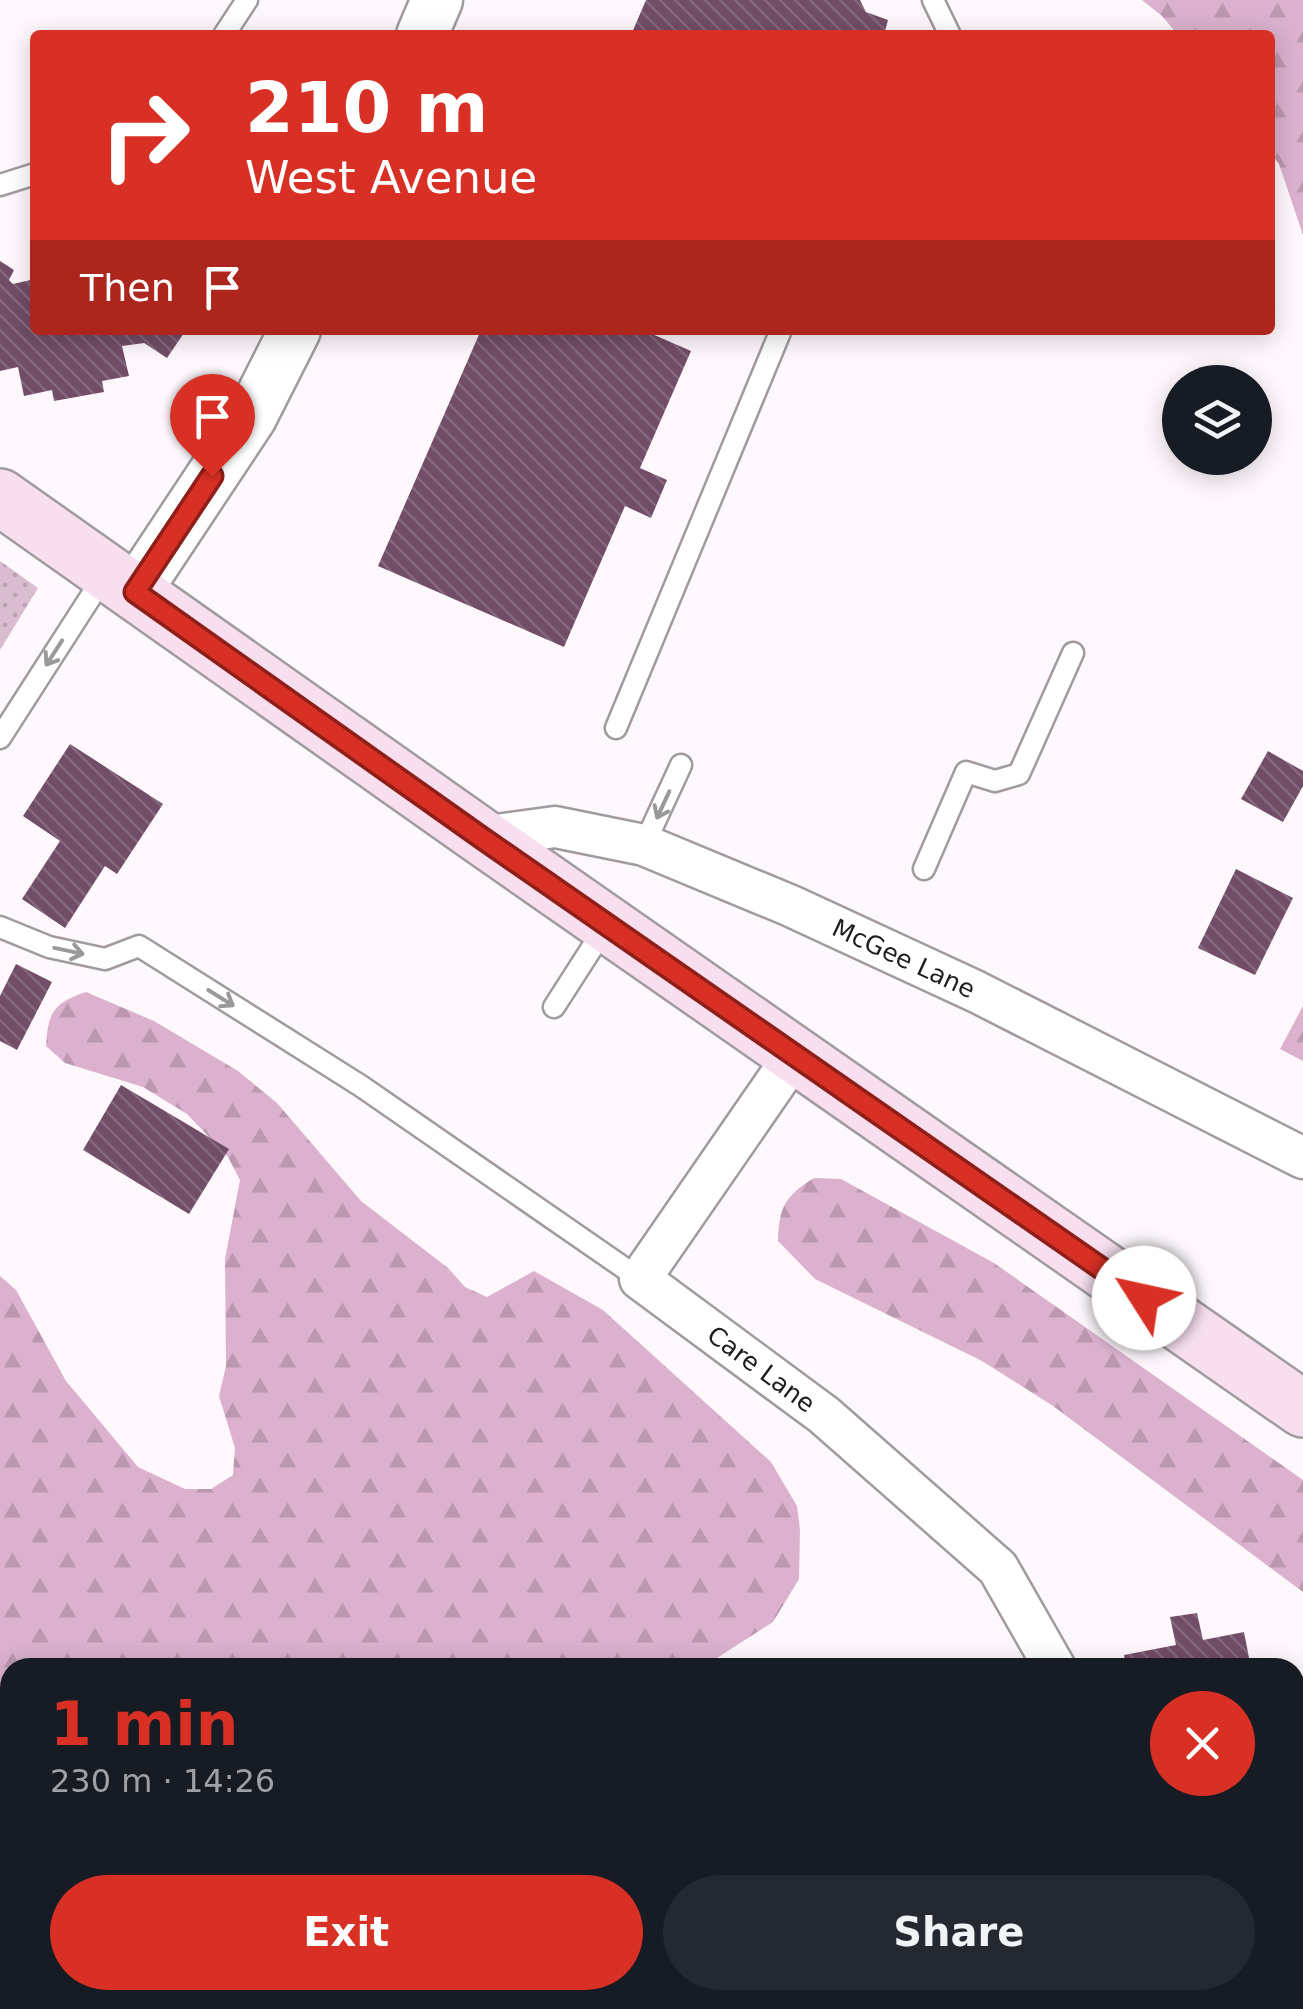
<!DOCTYPE html>
<html lang="en">
<head>
<meta charset="utf-8">
<style>
  :root { --surface:#171b24; --page:#242831; --text:#f1f3f6; --muted:#9ea1a6; --accent:#d93025 }
  body { margin:0; font-family:"DejaVu Sans",sans-serif; background:var(--page); color:var(--text); height:100vh; display:flex; flex-direction:column; font-size:38px; white-space:nowrap }
  * { box-sizing:border-box; margin:0 }
  p { font-size:32px; color:var(--muted) }
  .icon { flex:none; width:55px; height:55px; fill:none; stroke:currentColor; stroke-width:2; stroke-linecap:round; stroke-linejoin:round }
  .map { position:relative; flex:1; overflow:hidden }
  .sheet { position:absolute; left:0px; top:1658px; width:1305px; height:352px; display:flex; flex-direction:column; background:var(--surface); border-radius:30px 30px 0 0; box-shadow:0 5px 25px #0003 }
  .sheet>* { flex:none }
  .guide { position:absolute; left:30px; top:30px; width:1245px; height:305px; border-radius:10px; box-shadow:0 5px 25px #0003; background:#d93025; color:#fff; overflow:hidden }
  .tools { position:absolute; left:1162px; top:365px; display:grid; gap:20px }
  .tools a { display:grid; place-items:center; width:110px; height:110px; border-radius:50%; background:var(--surface); box-shadow:0 5px 25px #0003; font-size:50px }
  .pin { position:absolute; display:grid; place-items:center; width:85px; height:85px; color:#fff; margin:-102px -42px; border-radius:50% 50% 50% 0; rotate:-45deg; box-shadow:0 0 10px #0007 }
  .pin .icon { rotate:45deg }
  .me { position:absolute; width:110px; margin:-55px; rotate:305deg; stroke-linejoin:round; filter:drop-shadow(0 0 8px #0008) }
  .turn { display:flex; align-items:center; gap:35px; height:210px; padding:0 50px; font-size:45px }
  .turn .icon { width:130px; height:130px; stroke-width:2.5 }
  .turn b { display:block; font-size:70px; line-height:85px }
  .then { display:flex; align-items:center; height:95px; padding:0 50px; background:#0003; gap:20px; font-size:38px }
  .round { display:grid; place-items:center; flex:none; width:105px; height:105px; border-radius:52px; background:var(--page) }
  .headline { display:flex; align-items:center; justify-content:space-between; height:170px; padding:0 50px }
  h1 { font-size:60px; font-weight:700; line-height:75px; color:var(--accent) }
  .primary-button { display:flex; gap:20px; margin-top:auto; padding:20px 50px }
  .primary-button a { flex:1; height:115px; border-radius:60px; background:var(--accent); color:#fff; font-size:40px; font-weight:700; line-height:115px; text-align:center }
  .primary-button a+a { background:var(--page); color:var(--text) }
  .map>svg:first-child { display:block }
</style>
</head>
<body>
<div class="map">
<svg width="1303" height="2009" viewBox="0 0 1303 2009">
  <defs>
    <pattern id="grass-dots" width="8" height="8" patternUnits="userSpaceOnUse" patternTransform="scale(2.5)"><rect width="8" height="8" fill="#dabcd0"/><path d="M2 2h.1M6 6h.1" fill="none" stroke="#bba1b2" stroke-width="1.8" stroke-linecap="round"/></pattern>
    <pattern id="forest-firs" width="22" height="20" patternUnits="userSpaceOnUse" patternTransform="scale(2.5)"><rect width="22" height="20" fill="#dbb1ce"/><path d="M5 1l3.5 6h-7zM16 11l3.5 6h-7z" fill="#bc98b0"/></pattern>
    <pattern id="building-back-hatch" width="6" height="6" patternUnits="userSpaceOnUse" patternTransform="scale(2.5)"><rect width="6" height="6" fill="#724d67"/><path d="M-1 5l2 2M0 0l6 6M5-1l2 2" fill="none" stroke="#84687c"/></pattern>
  </defs>
  <rect width="100%" height="100%" fill="#fef8fc"/>
  <g fill="url(#grass-dots)">
    <path d="M0,561L38,588L0,650Z"/>
    <path d="M0,1808L10,1828V2000H97L100,2009H0Z"/>
  </g>
  <g fill="url(#forest-firs)">
    <path d="M1142,0H1303V235L1279,164L1270,152V35H1178L1162,16Z"/>
    <path d="M86,992L154,1021L238,1071L277,1103L361,1201L448,1268L465,1287L487,1297L534,1271L603,1310L771,1462L797,1506L800,1530L799,1579L773,1622L703,1667L10,1668V1828L0,1808V1276L16,1290L66,1381L138,1467L185,1489H211L233,1475L235,1448L219,1396L226,1366L225,1259L240,1180L228,1157L187,1114L143,1087L65,1063L46,1046C48,1013 53,1003 86,992Z"/>
    <path d="M1303,1006V1061L1280,1049Z"/>
    <path d="M814,1178L841,1179L994,1263L1303,1480V1592L1053,1406L982,1361L815,1279L778,1241C779,1207 785,1196 814,1178Z"/>
    <path d="M97,2000H303L299,2009H100Z"/>
  </g>
  <g fill="url(#building-back-hatch)">
    <path d="M646,0H860L866,12L888,20L884,35H631Z"/>
    <path d="M0,261L14,270L9,280L13,284L35,279V330H186L167,358L144,343L122,346L129,376L102,381L104,392L54,401L52,390L24,396L18,367L0,371Z"/>
    <path d="M481,330H643L691,351L640,468L667,480L651,518L625,506L564,647L378,566Z"/>
    <path d="M70,744L163,804L117,874L105,866L65,928L22,899L60,841L23,816Z"/>
    <path d="M1268,751L1303,771V786L1283,822L1241,799Z"/>
    <path d="M1236,869L1293,898L1255,975L1198,948Z"/>
    <path d="M16,964L52,982L17,1050L0,1041V996Z"/>
    <path d="M121,1085L229,1149L189,1214L83,1150Z"/>
    <path d="M1197,1613L1203,1640L1244,1632L1251,1668H1126L1124,1655L1176,1645L1170,1617Z"/>
    <path d="M772,2000H804L807,2009H746Z"/>
  </g>
  <g fill="none" stroke-linecap="round" stroke-linejoin="round">
    <defs>
      <g id="service">
        <path d="M933,0L950,35"/>
        <path d="M224,35L247,0"/>
        <path d="M0,185L35,174"/>
        <path d="M616,728L781,330"/>
        <path d="M0,738L106,573"/>
        <path d="M644,845L681,765"/>
        <path d="M924,869L966,772L995,781L1019,774L1073,653"/>
        <path d="M0,927L49,947L105,959L139,946L361,1086L640,1279"/>
        <path d="M554,1007L606,926"/>
        <path d="M1295,1989L1303,1986"/>
      </g>
      <g id="minor">
        <path id="s1" d="M482,837L555,827L644,845L791,906L977,992L1303,1158"/>
        <path id="s2" d="M794,1056L640,1279L824,1415L998,1568L1055,1668"/>
        <path d="M1079,2009L1080,2000"/>
      </g>
      <g id="tertiary">
        <path d="M422,35L437,0"/>
        <path d="M135,592L251,417L295,330"/>
      </g>
      <path id="secondary" d="M0,497L482,837L1303,1409"/>
    </defs>
    <use href="#service" stroke="#a19b9f" stroke-width="25"/>
    <use href="#minor" stroke="#a19b9f" stroke-width="45"/>
    <use href="#tertiary" stroke="#a19b9f" stroke-width="55"/>
    <use href="#secondary" stroke="#a19b9f" stroke-width="60"/>
    <use href="#service" stroke="#fff" stroke-width="20"/>
    <use href="#minor" stroke="#fff" stroke-width="40"/>
    <use href="#tertiary" stroke="#fff" stroke-width="50"/>
    <use href="#secondary" stroke="#f7dff0" stroke-width="55"/>
  </g>
  <defs><path id="oneway-shaft" d="M-6 0H5M1.5-3L5.5 0L1.5 3" fill="none" stroke-width="1.6" stroke-linecap="round" stroke-linejoin="round" transform="scale(2.5)"/></defs>
  <g stroke="#9a999a">
    <use href="#oneway-shaft" transform="translate(54 653) rotate(123)"/>
    <use href="#oneway-shaft" transform="translate(663 805) rotate(115)"/>
    <use href="#oneway-shaft" transform="translate(69 951) rotate(12)"/>
    <use href="#oneway-shaft" transform="translate(221 998) rotate(32)"/>
  </g>
  <g fill="none" stroke-linecap="round" stroke-linejoin="round">
    <defs>
      <path id="route" d="M212,476L135,592L482,838L1144,1298"/>
    </defs>
    <use href="#route" stroke="#8d1f18" stroke-width="25"/>
    <use href="#route" stroke="#d93025" stroke-width="18"/>
  </g>
  <g text-anchor="middle" dominant-baseline="central" stroke-width="10" stroke-linejoin="round" paint-order="stroke">
    <g font-size="25" fill="#1f1d1e" stroke="#fff">
      <text stroke="none"><textPath href="#s1" startOffset="448">McGee Lane</textPath></text>
      <text stroke="none"><textPath href="#s2" startOffset="422">Care Lane</textPath></text>
    </g>
  </g>
</svg>
<div class="tools">
<a><svg class="icon" aria-label="layers" viewBox="0 0 24 24"><path d="M12 4l9 5-9 5-9-5zM3 14l9 5 9-5"/></svg></a>
</div>
<div class="pin" style="left:212px;top:476px;background:#d93025"><svg class="icon" aria-label="arrive" viewBox="0 0 24 24"><path d="M6 21V4h12l-3 4 3 4H6"/></svg></div>
<svg class="me" style="left:1144px;top:1298px" viewBox="-20 -20 40 40"><circle r="19" fill="#fff"/><path d="M0-13L10 11 0 6-10 11z" fill="#d93025"/></svg>
<div class="guide">
<div class="turn"><svg class="icon" aria-label="right" viewBox="0 0 24 24"><path d="M7 20v-9h11M14 6l5 5-5 5"/></svg><div><b>210 m</b>West Avenue</div></div>
<div class="then">Then<svg class="icon" aria-label="arrive" viewBox="0 0 24 24"><path d="M6 21V4h12l-3 4 3 4H6"/></svg></div>
</div>
<section class="sheet">
<div class="headline"><div><h1>1 min</h1><p>230 m · 14:26</p></div><a class="round" style="background:#d93025;color:#fff"><svg class="icon" aria-label="close" viewBox="0 0 24 24"><path d="M6 6l12 12M18 6L6 18"/></svg></a></div>
<div class="primary-button"><a>Exit</a><a>Share</a></div>
</section>
</div>
</body>
</html>
